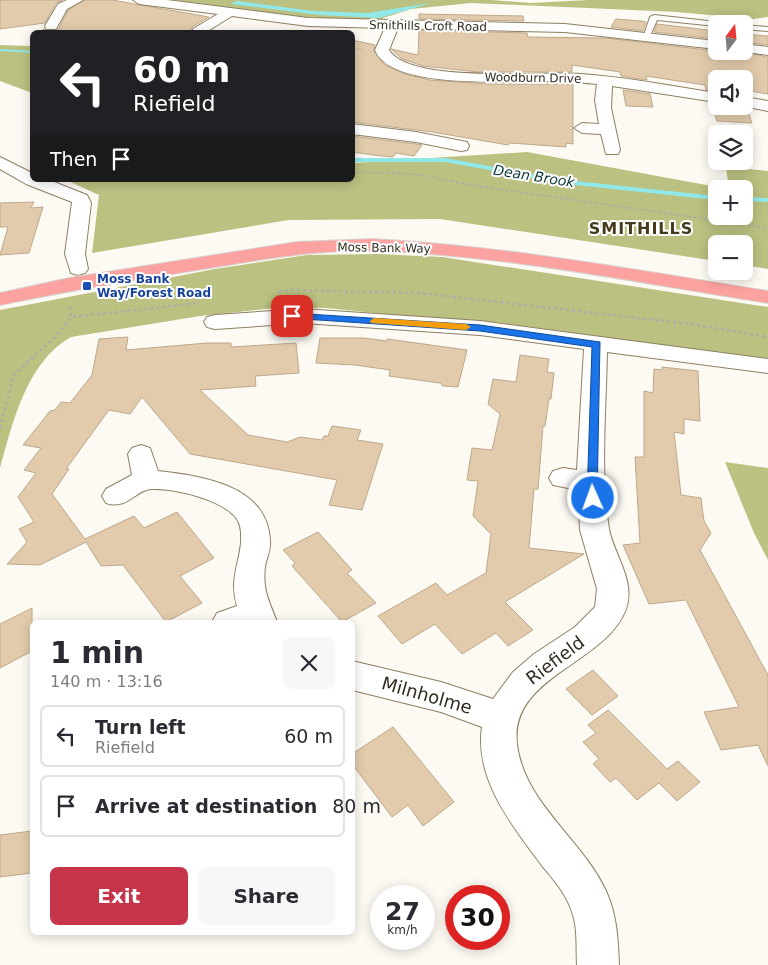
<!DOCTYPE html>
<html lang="en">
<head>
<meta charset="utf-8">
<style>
  :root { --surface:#fff; --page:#f7f7f7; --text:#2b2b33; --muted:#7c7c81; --line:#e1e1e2; --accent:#c53449 }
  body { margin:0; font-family:"DejaVu Sans",sans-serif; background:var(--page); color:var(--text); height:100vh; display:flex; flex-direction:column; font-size:19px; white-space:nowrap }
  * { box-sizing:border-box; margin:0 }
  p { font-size:16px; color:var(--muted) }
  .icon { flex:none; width:28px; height:28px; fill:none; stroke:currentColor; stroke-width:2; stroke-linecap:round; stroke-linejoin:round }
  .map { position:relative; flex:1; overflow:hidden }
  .side { position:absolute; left:30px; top:620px; width:325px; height:315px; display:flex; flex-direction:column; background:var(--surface); border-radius:8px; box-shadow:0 2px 12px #0003 }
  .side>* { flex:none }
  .guide { position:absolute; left:30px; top:30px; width:325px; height:152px; border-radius:8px; box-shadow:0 2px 12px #0003; background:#202124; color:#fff; overflow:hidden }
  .needle { width:32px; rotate:16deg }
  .tools { position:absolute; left:708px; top:15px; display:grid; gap:10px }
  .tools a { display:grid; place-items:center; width:45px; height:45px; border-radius:8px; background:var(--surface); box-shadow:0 2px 12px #0003; font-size:25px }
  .speed { position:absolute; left:370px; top:885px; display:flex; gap:10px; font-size:25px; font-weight:700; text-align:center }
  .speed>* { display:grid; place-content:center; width:65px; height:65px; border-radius:50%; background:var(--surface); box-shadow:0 2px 12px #0003; line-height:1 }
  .speed small { font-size:12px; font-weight:400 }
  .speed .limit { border:8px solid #d22; background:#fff; color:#111 }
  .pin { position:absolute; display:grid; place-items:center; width:42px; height:42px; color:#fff; margin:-21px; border-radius:10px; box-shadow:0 2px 8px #0006 }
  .me { position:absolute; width:55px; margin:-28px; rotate:358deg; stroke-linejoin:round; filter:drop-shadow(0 0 4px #0008) }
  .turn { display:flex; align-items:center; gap:18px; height:105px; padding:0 20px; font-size:22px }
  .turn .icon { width:65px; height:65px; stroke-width:2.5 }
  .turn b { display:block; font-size:35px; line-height:42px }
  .then { display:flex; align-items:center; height:48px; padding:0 20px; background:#0003; gap:10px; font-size:19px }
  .round { display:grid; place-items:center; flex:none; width:52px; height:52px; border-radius:8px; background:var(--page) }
  .head { display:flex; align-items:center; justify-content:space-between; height:85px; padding:0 20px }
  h1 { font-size:30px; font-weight:600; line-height:38px }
  .primary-button { display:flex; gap:10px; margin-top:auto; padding:10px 20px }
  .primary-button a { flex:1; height:58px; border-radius:8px; background:var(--accent); color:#fff; font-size:20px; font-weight:600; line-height:58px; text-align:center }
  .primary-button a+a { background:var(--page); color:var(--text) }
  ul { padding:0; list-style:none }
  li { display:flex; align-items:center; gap:15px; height:62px; margin:0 10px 8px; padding:0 10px; border:2px solid var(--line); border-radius:8px }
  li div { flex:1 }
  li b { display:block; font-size:19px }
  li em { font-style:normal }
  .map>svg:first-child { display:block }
</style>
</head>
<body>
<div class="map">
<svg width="768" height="965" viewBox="0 0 768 965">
  <rect width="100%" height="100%" fill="#fdfaf3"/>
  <g fill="#bbc181">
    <path d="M173,0H492L531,3L588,0H768V17L753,19L677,12L471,3L411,9L374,21L305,17Z"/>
    <path d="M0,45L32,46V93L0,81Z"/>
    <path d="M527,152L728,189H716V216H744V189H729L726,167L768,171V269L744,265V244H716V261L440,219L289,220L92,253L99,195L66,180H352L353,163Z"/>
    <path d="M378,254L442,257L768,307V359L493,322L423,318L326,308H275L200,316L71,337C27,361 12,424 0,468V310L215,269L307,255Z"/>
    <path d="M725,462L768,468V560L754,533Z"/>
  </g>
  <path fill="#90e8e9" d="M236,1L313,11L367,13L431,3L379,18L320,15L231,4Z"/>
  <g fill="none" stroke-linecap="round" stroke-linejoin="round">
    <g fill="#90e8e9" fill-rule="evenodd">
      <path d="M0,49L32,51V53L0,51Z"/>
      <path d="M352,158H445L566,180L716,196V200L566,184L445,162H352Z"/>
      <path d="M744,197L768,198V202L744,201Z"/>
    </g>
  </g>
  <g fill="#e2cbac" stroke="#bea88a">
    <path d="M0,0H62L56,3L45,23L0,29Z"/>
    <path d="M85,0H112L209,17L192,27L190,32H39L44,29L46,31L58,30L68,10Z"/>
    <path d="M419,14L523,16L524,21L419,19Z"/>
    <path d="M616,19L641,21L646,22L643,31L611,27Z"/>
    <path d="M657,24L716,31V39L654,32Z"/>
    <path d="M419,30L527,33L528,37L606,38L716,51H739L768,57V94L744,90V79H716V91L706,90L705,85L646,76L647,80L621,76L620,72L572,65V72H478L423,66L402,59L391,49L418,55Z"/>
    <path d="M744,34L768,36V45L744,42Z"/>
    <path d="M352,40L375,45L374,51L385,65L405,74L430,80L488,84H573V144L566,143V147L510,143L508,145L432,132L352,122Z"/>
    <path d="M623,90L650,94L653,107L626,106Z"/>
    <path d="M711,103L716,104V106H741L747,109L752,123L717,121Z"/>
    <path d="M352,136L416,144L422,145L414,156L396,153L393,157L381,156L352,152Z"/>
    <path d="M34,202L31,208L43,207L29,253L0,255L8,227H0V203Z"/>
    <path d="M128,337L126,350L207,343H231V347L296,343L299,373L255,376L256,386L200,390L248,435L287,442L300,437L322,440L324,436H328L332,426L361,430L357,440L383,444L362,510L329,505L337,480L190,454L142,397L130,414L109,410L66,469H69L52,494L85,539L134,516L144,528L177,512L214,558L180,576L202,603L166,622L123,565L101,566L86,542L40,565L7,564L27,542L19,529L34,522L18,497L36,473L24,470L41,448L23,445L50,411L55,410L61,402L70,403L92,375L99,339Z"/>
    <path d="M320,338H364L387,341V339L467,350L458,387L443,386L440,383L389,376L390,370L355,365L316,363Z"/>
    <path d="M520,355L549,359L547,372L554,373L551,399H549L545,426H543L538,489H534L529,548L584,554L505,602L533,630L508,646L496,633L462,654L435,624L402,644L378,616L436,583L447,595L486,573L491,534L473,516L478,481L467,480L472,448L492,450L500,414L488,404L493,379L516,382Z"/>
    <path d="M662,367L698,371L700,421L684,419V434L674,432L681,495L701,498L704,521L711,533L700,550L768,675V766L758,745L721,750L704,712L739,707L686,600L649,604L623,545L640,543L635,457H644V391L653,393L654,369L662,370Z"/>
    <path d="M318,532L352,570L347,573L376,603L342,622L292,566L295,563L283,550Z"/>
    <path d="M32,608V651L0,668V624Z"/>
    <path d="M593,670L618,696L592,715L566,689Z"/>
    <path d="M608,710L667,769L678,761L700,782L677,801L659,783L637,800L616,778L610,782L593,764L599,759L583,742L596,733L588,725Z"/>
    <path d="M393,727L454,802L423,826L408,805L392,817L352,764V754Z"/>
    <path d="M32,831V873L0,877V835Z"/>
  </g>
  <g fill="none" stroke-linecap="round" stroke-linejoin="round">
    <defs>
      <g id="service">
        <path d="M654,15L717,22L721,24H716V26L657,20L649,38H643L650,17Z"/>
        <path d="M744,25L768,27V31L744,29Z"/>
      </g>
      <g id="minor">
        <path d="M67,0H83L67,9L56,29H46L45,26L58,4Z"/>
        <path d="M133,0H167L308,18L565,24L716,41V49L565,32L398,28L389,50C409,84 543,71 581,74C626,77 671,86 716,93V102L612,86L611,108L620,150L618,154H606L601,134L582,133L574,128L582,123L599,124L595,100L597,84C584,83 571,81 559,81C521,80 391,92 375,50L385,28L308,26L232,16L206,32H192L193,29L218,14L139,4Z"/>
        <path d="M744,44L768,47V55L741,51H744Z"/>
        <path d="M744,97L768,101V111L743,106Z"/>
        <path d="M352,124L416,132L467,142L469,146L467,150L461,151L416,142L352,134Z"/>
        <path d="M0,157L32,173V180H49L87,195L91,203L85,254L88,269L85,273L78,275L71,273L65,254L72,202L26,184L0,169Z"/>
        <path d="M303,309L480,321L768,359V373L607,352C606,411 600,471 609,529C614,555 636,581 626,609C606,664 509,676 517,744C524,803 582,839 606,891C617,915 618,939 619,965H577C576,948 578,928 572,912C567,895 554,880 543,867C514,828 474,780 482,727L441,712L352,690V661L441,682L493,699L513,672L534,654L575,627L595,607L597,589L580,530L578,490L553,485L549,478L553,471L563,468L577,470L584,349L480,335L303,323L215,329L207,327L204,322L207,317L215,315Z"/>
        <path d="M141,445L150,448L158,471C202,476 268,485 270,541C271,550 266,559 265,567C262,590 270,603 277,622H212L217,613L237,606C227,574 246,554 240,526C234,501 174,488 152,489C134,490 129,510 106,503L102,496L106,489L132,475L128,454L132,448Z"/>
      </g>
      <path id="trunk" d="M372,239C505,246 636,270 768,291V303C638,283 506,255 374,251C316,249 260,260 203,269C135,280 67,291 0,305V293L69,278L297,242Z"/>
    </defs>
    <use href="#service" stroke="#8e7f60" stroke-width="2"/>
    <use href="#minor" stroke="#8e7f60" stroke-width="2"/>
    <use href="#trunk" stroke="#d6d5d2" stroke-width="2"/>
    <path stroke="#b1ada4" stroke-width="1" stroke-dasharray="2 2" stroke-linecap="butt" d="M352,55L356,49H362"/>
    <path stroke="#b1ada4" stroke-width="2" stroke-dasharray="2.5 2.5" stroke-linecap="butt" d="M352,172L416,174L477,186L768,228"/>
    <g stroke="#b1ada4" stroke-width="2.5" stroke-dasharray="3 3" stroke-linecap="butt">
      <path d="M279,292L292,290L419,293L691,324L768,337"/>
      <path d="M70,307L71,317L199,303"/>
      <path d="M0,428L14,375L57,335L71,317"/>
    </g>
    <use href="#service" fill="#fff" fill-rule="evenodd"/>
    <use href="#minor" fill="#fff" fill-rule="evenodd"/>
    <use href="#trunk" fill="#fca2a0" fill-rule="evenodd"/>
  </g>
  <path fill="#1a73e8" stroke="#114b97" d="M292,313L480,325L600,342L597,501H589L587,498L592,347L480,331L289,318L288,316Z"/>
  <path fill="#f59e0b" d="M374,318L466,324L471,327L466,330L371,323L370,321Z"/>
  <rect fill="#1a4fb4" stroke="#fff" stroke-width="2" x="82" y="281" width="10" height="10" rx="2.5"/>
  <g text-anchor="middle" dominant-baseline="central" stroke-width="4" stroke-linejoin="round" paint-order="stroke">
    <g font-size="12" fill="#332d20" stroke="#fff">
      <text transform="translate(428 26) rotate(1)">Smithills Croft Road</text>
      <text transform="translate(533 78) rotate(1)">Woodburn Drive</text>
      <text transform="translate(384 248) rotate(1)">Moss Bank Way</text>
    </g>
    <g font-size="12" font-weight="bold" fill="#164399" stroke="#fff" text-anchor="start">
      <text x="97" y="279">Moss Bank<tspan x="97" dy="14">Way/Forest Road</tspan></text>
    </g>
    <g font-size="14" font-style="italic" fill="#0f3a3b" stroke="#fff">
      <text transform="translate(534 176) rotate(9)">Dean Brook</text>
    </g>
    <g font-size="16" font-weight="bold" letter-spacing="1" fill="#473a1c" stroke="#fff">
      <text x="641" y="228">SMITHILLS</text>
    </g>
    <g font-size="18" fill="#332d20" stroke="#fff">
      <text transform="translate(555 660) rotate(-37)">Riefield</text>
      <text transform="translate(427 695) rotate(16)">Milnholme</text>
    </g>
  </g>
</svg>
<div class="tools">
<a><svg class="needle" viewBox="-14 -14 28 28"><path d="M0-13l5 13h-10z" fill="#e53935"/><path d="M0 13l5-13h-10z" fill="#7c7c81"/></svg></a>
<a><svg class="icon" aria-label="sound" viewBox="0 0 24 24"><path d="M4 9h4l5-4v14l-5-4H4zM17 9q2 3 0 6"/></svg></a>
<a><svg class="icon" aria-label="layers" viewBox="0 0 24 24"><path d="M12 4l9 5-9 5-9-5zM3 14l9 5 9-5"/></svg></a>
<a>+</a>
<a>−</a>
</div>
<div class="speed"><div>27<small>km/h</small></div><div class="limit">30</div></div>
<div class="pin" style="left:292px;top:316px;background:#d93025"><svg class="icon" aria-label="arrive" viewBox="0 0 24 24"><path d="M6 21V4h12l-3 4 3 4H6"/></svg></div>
<svg class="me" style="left:593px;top:498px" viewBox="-20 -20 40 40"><circle r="17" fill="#1a73e8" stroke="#fff" stroke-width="3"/><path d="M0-11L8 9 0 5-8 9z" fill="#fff"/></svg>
<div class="guide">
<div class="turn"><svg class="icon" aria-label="left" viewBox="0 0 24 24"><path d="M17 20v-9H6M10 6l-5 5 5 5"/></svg><div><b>60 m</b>Riefield</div></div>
<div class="then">Then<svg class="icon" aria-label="arrive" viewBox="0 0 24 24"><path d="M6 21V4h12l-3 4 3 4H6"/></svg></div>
</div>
<section class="side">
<div class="head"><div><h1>1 min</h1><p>140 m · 13:16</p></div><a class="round"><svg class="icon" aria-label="close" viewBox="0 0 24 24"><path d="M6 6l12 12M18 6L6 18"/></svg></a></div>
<ul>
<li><svg class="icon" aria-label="left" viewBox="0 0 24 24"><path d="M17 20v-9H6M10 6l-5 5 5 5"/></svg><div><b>Turn left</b><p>Riefield</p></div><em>60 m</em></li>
<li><svg class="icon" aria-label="arrive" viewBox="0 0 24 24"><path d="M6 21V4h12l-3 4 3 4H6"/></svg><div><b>Arrive at destination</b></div><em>80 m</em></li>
</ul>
<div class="primary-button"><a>Exit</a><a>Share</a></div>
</section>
</div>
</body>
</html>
